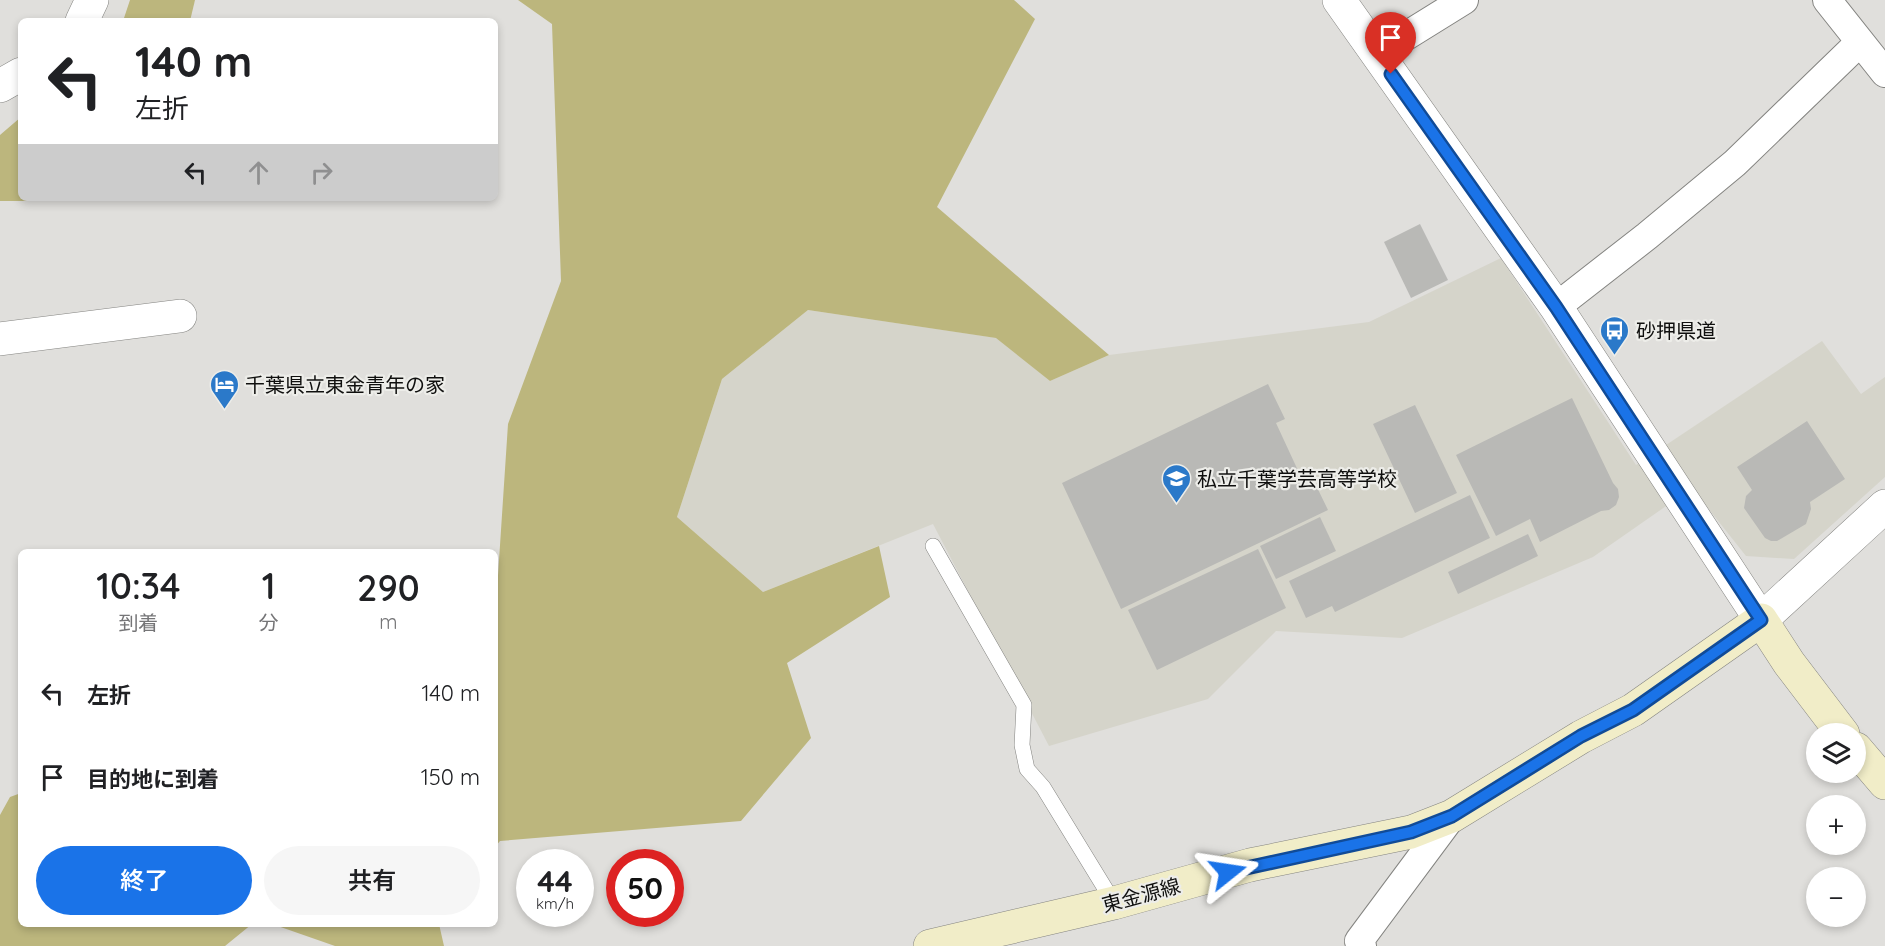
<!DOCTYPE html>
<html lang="ja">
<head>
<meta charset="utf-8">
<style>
  :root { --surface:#fff; --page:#f6f6f6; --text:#202124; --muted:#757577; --accent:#1a73e8 }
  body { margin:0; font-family:Quicksand,"Noto Sans JP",sans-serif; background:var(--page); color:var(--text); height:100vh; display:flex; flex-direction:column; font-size:22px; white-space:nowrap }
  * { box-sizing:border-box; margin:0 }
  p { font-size:20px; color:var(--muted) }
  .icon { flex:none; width:33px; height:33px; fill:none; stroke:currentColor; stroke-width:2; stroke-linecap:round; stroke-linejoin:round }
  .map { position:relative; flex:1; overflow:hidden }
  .side { position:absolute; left:18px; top:549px; width:480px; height:378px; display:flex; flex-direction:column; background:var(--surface); border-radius:9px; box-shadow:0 3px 9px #0003 }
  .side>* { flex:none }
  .banner { position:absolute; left:18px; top:18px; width:480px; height:183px; border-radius:9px; box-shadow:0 3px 9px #0003; background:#fff; color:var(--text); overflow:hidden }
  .buttons { position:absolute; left:1806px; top:723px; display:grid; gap:12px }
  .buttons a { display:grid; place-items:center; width:60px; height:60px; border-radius:50%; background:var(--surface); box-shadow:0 3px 9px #0003; font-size:30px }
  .speed { position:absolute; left:516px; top:849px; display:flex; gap:12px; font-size:30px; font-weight:700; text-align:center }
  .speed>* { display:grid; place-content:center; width:78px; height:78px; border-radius:50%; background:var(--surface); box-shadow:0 3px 9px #0003; line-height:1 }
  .speed small { font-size:15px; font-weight:400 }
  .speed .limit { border:9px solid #d22; background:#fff; color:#111 }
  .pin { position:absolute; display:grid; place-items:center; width:51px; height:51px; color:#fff; margin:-62px -26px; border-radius:50% 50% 50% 0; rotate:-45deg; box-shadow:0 0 6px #0007 }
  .pin .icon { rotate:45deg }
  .me { position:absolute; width:66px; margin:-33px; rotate:75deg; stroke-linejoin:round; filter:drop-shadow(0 0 4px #0008) }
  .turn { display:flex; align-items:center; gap:21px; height:126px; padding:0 18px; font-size:27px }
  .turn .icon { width:78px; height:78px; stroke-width:2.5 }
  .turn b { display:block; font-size:42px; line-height:51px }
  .lanes { display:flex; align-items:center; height:57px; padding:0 18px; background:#0003; justify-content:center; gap:30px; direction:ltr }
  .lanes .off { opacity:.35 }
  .eta { display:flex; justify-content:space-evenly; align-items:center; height:102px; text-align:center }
  .eta b { font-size:36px; font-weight:600; line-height:42px }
  .button { display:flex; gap:12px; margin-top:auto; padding:12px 18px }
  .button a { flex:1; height:69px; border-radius:36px; background:var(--accent); color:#fff; font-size:24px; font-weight:600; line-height:69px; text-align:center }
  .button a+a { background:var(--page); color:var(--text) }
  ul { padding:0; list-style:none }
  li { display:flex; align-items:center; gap:18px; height:84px; padding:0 18px }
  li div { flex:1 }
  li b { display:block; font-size:22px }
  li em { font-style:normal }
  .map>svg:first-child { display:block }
</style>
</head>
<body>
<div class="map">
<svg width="1885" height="946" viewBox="0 0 1885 946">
  <rect width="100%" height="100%" fill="#e0dfdc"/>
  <path fill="#d5d4ca" d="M1501,258L1636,465L1822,341L1861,394L1885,377V477L1794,559L1746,556L1692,488L1593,557L1402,638L1276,631L1208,699L1049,746L933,524L763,592L677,517L722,379L808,310L997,338L1050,381L1109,355L1369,322Z"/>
  <g fill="#bcb67d">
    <path d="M130,0H195L190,21H123Z"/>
    <path d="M518,0H1014L1035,19L937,207L1109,355L1050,381L996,338L808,310L722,379L677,517L763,592L879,546L890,597L787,663L811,738L741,821L500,841L495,847V621L508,424L561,281L552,24Z"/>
    <path d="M21,117V198H50L45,201H0V135Z"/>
    <path d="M21,793V924H252L225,946H0V815L10,797Z"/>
    <path d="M272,924H439L444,946H335Z"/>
  </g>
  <g fill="#b9b9b6">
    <path d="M1420,224L1448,280L1411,298L1384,242Z"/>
    <path d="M1268,384L1285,419L1276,423L1301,477L1310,473L1328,510L1121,609L1062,483Z"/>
    <path d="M1572,398L1613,483L1618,489L1619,497L1616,505L1609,510L1601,511L1540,542L1530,519L1496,536L1456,455Z"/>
    <path d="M1415,405L1457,493L1415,513L1373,424Z"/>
    <path d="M1807,421L1845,479L1810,502L1811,509L1806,524L1777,541H1771L1765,538L1744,508L1746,496L1752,490L1737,467Z"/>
    <path d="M1470,495L1490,538L1335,612L1332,606L1306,618L1289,581Z"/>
    <path d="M1320,517L1336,551L1276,579L1260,546Z"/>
    <path d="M1528,534L1538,556L1458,594L1448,572Z"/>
    <path d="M1258,549L1286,608L1157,670L1128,610Z"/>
  </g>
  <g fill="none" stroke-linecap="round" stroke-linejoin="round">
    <defs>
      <path id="service" d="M933,546L1024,705L1022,745L1027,769L1043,787L1114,903"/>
      <g id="minor">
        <path d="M1827,0L1885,73"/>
        <path d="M1377,54L1464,0"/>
        <path d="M1556,307L1647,236L1735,163L1859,43"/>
        <path d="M1362,946L1359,941L1452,816"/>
      </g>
      <g id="tertiary">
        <path d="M1339,0L1556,307L1761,620L1885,506"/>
        <path d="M82,21L92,0"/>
        <path d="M0,86L21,74"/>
        <path d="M0,339L180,316"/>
      </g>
      <g id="secondary">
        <path d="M1856,749L1885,783"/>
        <path d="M930,946L1114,903L1250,865L1411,832L1452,816L1581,737L1633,710L1761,620L1789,663L1843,734"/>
      </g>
    </defs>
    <use href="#service" stroke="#848481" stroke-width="16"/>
    <use href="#minor" stroke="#848481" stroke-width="30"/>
    <use href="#tertiary" stroke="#848481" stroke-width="34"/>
    <use href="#secondary" stroke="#848481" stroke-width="34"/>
    <use href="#service" stroke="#fff" stroke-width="15"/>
    <use href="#minor" stroke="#fff" stroke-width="28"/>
    <use href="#tertiary" stroke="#fff" stroke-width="33"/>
    <use href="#secondary" stroke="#f1edc8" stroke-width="33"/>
  </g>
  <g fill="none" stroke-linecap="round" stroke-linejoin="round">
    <defs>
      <path id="route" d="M1228,872L1411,832L1452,816L1581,736L1633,710L1761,620L1556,307L1391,74"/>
    </defs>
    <use href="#route" stroke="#114b97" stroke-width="15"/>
    <use href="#route" stroke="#1a73e8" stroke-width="10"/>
  </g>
  <defs>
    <symbol id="bus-pin" viewBox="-11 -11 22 30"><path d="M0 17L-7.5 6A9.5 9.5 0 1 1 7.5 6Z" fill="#2b79c9" stroke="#edede9"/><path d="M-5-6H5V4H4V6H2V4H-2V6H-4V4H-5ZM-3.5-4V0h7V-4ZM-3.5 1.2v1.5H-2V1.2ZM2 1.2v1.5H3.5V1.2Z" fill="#fff"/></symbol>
    <symbol id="hotel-pin" viewBox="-11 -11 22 30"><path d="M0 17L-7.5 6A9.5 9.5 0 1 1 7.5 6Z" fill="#2b79c9" stroke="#edede9"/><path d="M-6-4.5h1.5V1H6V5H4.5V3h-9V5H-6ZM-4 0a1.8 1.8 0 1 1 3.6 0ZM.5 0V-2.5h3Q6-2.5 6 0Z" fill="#fff"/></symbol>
    <symbol id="school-pin" viewBox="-11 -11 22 30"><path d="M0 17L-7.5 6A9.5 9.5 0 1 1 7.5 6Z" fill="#2b79c9" stroke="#edede9"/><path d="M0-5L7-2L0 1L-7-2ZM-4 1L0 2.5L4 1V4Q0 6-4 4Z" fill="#fff"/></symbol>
  </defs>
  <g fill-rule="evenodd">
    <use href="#bus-pin" x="1598" y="314" width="33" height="45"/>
    <use href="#hotel-pin" x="208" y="368" width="33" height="45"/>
    <use href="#school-pin" x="1160" y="462" width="33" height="45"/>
  </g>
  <g text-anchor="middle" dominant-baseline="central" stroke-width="4.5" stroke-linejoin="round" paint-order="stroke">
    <g font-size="20" fill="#0f0f0e" stroke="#edede9" text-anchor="start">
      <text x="1636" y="330">砂押県道</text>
      <text x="245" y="384">千葉県立東金青年の家</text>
      <text x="1197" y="478">私立千葉学芸高等学校</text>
    </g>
    <g font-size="20" fill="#0f0f0e" stroke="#edede9">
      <text transform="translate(1141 895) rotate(-15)">東金源線</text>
    </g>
  </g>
</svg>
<div class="buttons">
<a><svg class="icon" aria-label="layers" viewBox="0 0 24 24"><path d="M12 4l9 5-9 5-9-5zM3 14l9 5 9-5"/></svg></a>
<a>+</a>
<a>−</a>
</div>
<div class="speed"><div>44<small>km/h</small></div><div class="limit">50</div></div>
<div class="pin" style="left:1391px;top:74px;background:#d93025"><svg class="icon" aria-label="arrive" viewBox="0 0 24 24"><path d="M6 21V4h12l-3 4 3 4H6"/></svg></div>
<svg class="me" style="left:1228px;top:872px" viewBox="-20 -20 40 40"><path d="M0-17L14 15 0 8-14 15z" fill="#1a73e8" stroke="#fff" stroke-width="4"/></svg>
<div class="banner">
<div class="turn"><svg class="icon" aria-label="left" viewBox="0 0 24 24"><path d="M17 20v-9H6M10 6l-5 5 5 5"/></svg><div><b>140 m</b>左折</div></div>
<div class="lanes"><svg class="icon" aria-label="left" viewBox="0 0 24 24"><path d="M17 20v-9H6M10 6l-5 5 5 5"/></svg><svg class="icon off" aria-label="ahead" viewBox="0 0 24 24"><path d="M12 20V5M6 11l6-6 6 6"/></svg><svg class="icon off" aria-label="right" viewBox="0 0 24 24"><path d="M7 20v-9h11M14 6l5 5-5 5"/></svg></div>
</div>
<section class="side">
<div class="eta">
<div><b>10:34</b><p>到着</p></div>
<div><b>1</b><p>分</p></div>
<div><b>290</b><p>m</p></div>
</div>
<ul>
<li><svg class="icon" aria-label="left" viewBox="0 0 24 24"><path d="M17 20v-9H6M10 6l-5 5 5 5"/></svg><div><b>左折</b></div><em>140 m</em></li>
<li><svg class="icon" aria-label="arrive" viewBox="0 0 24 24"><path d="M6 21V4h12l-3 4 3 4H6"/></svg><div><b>目的地に到着</b></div><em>150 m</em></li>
</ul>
<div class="button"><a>終了</a><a>共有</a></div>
</section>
</div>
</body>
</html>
